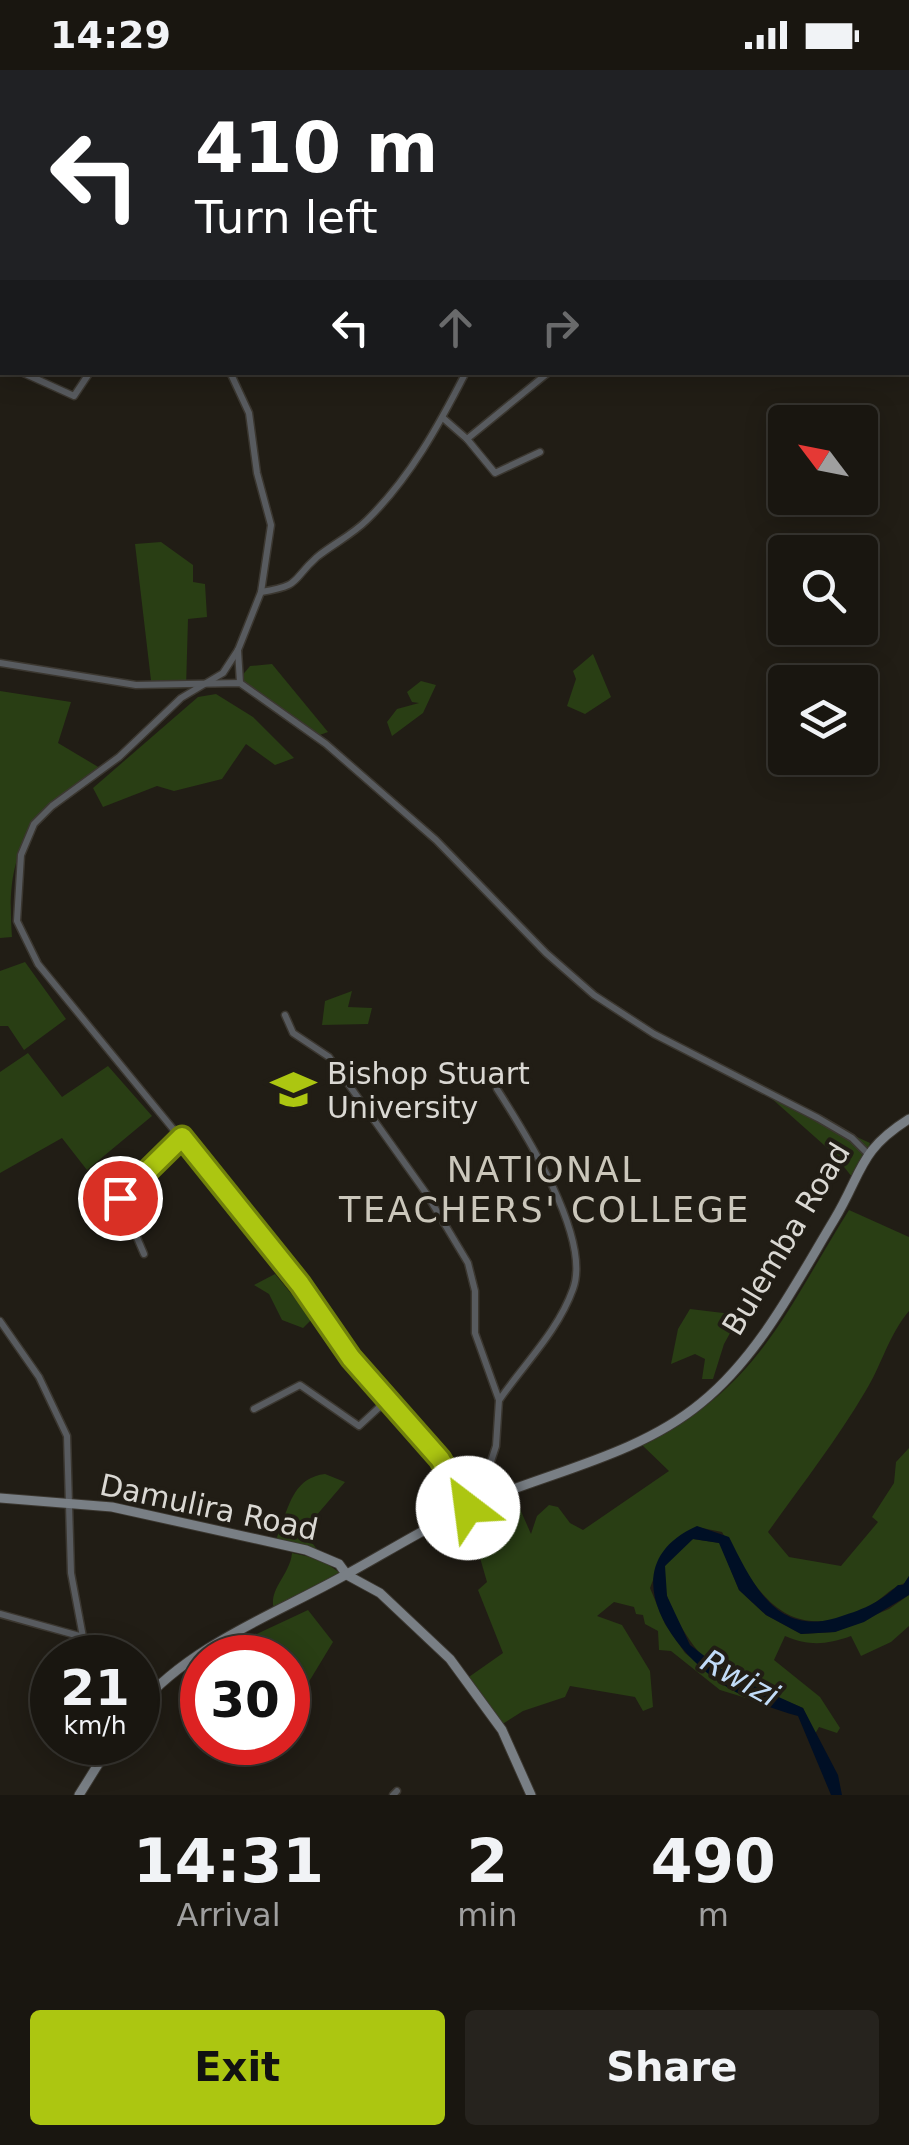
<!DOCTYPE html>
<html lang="en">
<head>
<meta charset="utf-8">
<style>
  :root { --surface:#191610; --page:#26231e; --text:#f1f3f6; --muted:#9f9f9f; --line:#373530; --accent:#acc611 }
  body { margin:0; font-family:"DejaVu Sans",sans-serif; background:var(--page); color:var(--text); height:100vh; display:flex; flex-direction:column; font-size:38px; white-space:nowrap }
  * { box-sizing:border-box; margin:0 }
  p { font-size:32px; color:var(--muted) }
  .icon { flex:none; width:55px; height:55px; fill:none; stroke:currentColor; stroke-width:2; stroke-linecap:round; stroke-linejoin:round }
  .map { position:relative; height:1725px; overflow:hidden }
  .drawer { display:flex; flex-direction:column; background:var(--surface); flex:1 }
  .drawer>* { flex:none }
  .hud { position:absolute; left:0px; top:0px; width:910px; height:305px; box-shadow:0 5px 25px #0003,0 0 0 2px var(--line); background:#202124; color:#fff; overflow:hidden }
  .needle { width:65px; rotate:302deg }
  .tools { position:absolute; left:768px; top:335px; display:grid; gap:20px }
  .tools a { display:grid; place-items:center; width:110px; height:110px; border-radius:10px; background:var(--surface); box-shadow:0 5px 25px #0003,0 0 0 2px var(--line); font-size:50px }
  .speed { position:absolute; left:30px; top:1565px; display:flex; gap:20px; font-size:50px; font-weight:700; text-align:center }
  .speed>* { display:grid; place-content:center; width:130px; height:130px; border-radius:50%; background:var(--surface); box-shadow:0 5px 25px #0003,0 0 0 2px var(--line); line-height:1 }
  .speed small { font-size:25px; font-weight:400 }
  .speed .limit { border:15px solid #d22; background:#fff; color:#111 }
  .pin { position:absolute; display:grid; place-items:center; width:85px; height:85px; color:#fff; margin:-42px; border:5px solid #fff; border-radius:50%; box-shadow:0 2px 10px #0007 }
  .me { position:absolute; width:110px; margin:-55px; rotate:330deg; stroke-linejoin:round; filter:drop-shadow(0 0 8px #0008) }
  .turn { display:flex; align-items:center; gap:35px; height:210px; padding:0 30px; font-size:45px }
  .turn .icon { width:130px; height:130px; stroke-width:2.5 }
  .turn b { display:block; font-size:70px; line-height:85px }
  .lanes { display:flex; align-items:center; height:95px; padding:0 30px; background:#0003; justify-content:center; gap:50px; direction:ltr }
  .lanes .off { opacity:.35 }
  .eta { display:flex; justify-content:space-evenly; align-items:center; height:170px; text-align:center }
  .eta b { font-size:60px; font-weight:700; line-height:70px }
  .button { display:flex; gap:20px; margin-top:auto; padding:20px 30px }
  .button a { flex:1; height:115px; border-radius:10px; background:var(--accent); color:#111; font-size:40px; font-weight:700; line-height:115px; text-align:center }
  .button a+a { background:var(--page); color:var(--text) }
  .status { display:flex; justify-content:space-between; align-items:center; height:70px; padding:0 50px; background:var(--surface); direction:ltr }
  .status svg { height:28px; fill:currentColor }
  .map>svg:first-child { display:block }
</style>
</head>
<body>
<div class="status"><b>14:29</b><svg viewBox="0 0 49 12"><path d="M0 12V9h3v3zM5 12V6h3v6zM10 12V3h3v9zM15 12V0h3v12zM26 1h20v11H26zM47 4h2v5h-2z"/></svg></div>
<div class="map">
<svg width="909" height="1725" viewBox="0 0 909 1725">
  <rect width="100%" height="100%" fill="#211d15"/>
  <g fill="#293e14">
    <path d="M161,472L193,495V512L205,514L207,547L188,549L186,618L152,619L135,474Z"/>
    <path d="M593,584L611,627L585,644L567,636L576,609L573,601Z"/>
    <path d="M272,594L328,662L317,666L242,619L241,607L250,596Z"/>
    <path d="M421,611L436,615L423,643L392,666L387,652L397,639L419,633L412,632L407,622Z"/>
    <path d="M0,621L71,632L58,673L105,701C31,752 5,770 12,867L0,868Z"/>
    <path d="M216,624L253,647L294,688L275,695L246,674L222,709L174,721L157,716L103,737L93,718L198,627Z"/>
    <path d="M25,892L66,949L24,980L8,956H0V901Z"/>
    <path d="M352,921L348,937L372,938L368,954L322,955L325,931Z"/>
    <path d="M28,983L62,1027L108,996L152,1046L87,1100L62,1068L0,1103V1002Z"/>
    <path d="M770,1027L870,1073L856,1112L833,1083Z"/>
    <path d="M849,1140L909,1167V1241C888,1266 882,1295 865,1322C836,1371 801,1416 768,1462L789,1487L841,1496L878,1452L872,1447L894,1413L896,1392L909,1378V1506L905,1513C890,1517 877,1535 860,1542C782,1573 757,1521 722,1462L697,1457L662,1486L650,1518L665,1554L685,1583L730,1619L756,1631L720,1620L671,1581L659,1580L658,1561L645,1554L643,1545L636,1544L634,1537L614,1532L597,1546L622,1555L650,1601L653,1637L643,1641L635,1627L570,1616L565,1627L523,1641L501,1655L466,1609L503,1583L478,1520L487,1512L467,1443L513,1423L531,1464L537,1446L549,1435L558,1437L570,1453L583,1460L669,1401L641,1374C756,1323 786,1240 849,1140Z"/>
    <path d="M275,1204L312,1249L303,1258L282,1250L269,1224L254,1215Z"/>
    <path d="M690,1239L740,1245L724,1274L713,1309H702L705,1289L695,1284L671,1294L678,1259Z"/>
    <path d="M325,1404L345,1412L303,1461L319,1482L275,1472C288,1443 290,1408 325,1404Z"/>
    <path d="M693,1469L720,1473L739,1520L766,1545L801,1564L835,1562L889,1539L909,1525V1556L891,1572L861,1586L851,1566C826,1575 809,1576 785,1566L774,1590L820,1627L840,1658L837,1663L819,1657L815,1664L803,1638C773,1626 733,1609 707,1590C690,1577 655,1519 665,1496C670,1485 683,1476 693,1469Z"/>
    <path d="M292,1483L320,1489L343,1505L275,1542C266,1520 290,1506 292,1483Z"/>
    <path d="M308,1540L333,1572L290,1643L288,1588L225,1587L218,1582Z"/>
  </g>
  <path fill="#000f25" d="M697,1456L729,1467C752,1513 776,1566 836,1548C861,1540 878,1534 898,1515H903L909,1506V1525L864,1552L835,1562L801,1564L766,1545L739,1520L719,1473L693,1469L665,1496L667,1526L690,1575L728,1604L803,1638L838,1705L842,1725H831L798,1646C773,1639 748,1630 727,1617C670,1582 610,1495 697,1456Z"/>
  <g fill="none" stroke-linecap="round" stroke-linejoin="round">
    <defs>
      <g id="street">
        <path d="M355,2L358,0"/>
        <path d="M743,2V0"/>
        <path d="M0,108L2,109"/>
        <path d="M0,232L2,228"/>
        <path d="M0,292L2,293"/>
        <path d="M21,302L74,326L90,302"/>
        <path d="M230,302L249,343L257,403L271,455L261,522L238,580L223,603L181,628L119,687L52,736L34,754L21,785L17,851L38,894L300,1214L351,1288L440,1389L469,1438L484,1413L496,1376L499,1330L475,1263V1221L468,1193L426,1123L329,987L293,963L285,945"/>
        <path d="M443,348L467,369L549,302"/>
        <path d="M467,369L495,403L540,382"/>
        <path d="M261,522C303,515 290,511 317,487C333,474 352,465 367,450C410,408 439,355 466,302"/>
        <path d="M238,580L240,613"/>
        <path d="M0,593L136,615L240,613L326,674L436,770L546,883L594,925L654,964L818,1048L852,1068L867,1083"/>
        <path d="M497,1019C524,1061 592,1168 573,1219C558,1261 525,1293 500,1329"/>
        <path d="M144,1184L120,1128L182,1067"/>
        <path d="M0,1251L39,1307L67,1366L71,1503L83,1567L94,1588"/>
        <path d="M254,1339L300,1315L359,1356L386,1331"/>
        <path d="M0,1544L83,1567"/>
        <path d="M393,1725L397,1721"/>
      </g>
      <g id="secondary">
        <path d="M0,1428L112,1437L306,1480L339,1494L347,1505L380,1523L450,1589L502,1660L531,1725"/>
        <path d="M138,1637C192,1574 276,1544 347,1504C396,1477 443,1447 495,1426C564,1399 643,1381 701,1333C759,1286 796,1213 834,1150C863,1102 858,1081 909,1049"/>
        <path d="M79,1725L112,1672"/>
      </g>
    </defs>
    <use href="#street" stroke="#3b3730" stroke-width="9"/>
    <use href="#secondary" stroke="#3b3730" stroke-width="11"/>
    <use href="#street" stroke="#585b5f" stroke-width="6"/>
    <use href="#secondary" stroke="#797f85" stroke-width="9"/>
  </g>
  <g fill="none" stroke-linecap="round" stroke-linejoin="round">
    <defs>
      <path id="route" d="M120,1128L182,1067L300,1214L351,1288L440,1389L468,1438"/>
    </defs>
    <use href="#route" stroke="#70810b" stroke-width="25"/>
    <use href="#route" stroke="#acc611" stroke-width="18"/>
  </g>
  <defs>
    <symbol id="university-bare" viewBox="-9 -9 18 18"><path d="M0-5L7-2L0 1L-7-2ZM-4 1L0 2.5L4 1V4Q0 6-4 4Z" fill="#acc611" stroke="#211d15" stroke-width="2.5" paint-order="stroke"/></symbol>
  </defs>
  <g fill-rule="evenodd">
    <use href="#university-bare" x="262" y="988" width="63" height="63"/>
  </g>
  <g text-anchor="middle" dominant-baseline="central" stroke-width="8" stroke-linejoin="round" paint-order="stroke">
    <g font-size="30" fill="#dad8d3" stroke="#211d15" text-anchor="start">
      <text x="327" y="1003">Bishop Stuart<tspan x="327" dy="34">University</tspan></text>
    </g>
    <g font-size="30" fill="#dad8d3" stroke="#211d15">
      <text transform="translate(786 1169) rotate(-59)">Bulemba Road</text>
      <text transform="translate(209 1437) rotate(12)">Damulira Road</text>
    </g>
    <g font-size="32" font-style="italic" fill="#c2dcf8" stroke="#211d15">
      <text transform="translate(740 1608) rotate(29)">Rwizi</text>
    </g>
    <g font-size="35" letter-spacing="2.5" fill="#cbc7bb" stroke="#211d15">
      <text x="545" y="1100">NATIONAL<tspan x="545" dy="40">TEACHERS' COLLEGE</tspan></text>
    </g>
  </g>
</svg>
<div class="tools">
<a><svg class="needle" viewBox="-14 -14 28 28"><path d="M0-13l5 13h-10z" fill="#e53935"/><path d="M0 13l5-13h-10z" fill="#9f9f9f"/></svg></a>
<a><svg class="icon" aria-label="search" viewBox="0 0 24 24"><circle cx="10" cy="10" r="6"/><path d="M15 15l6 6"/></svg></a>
<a><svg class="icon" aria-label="layers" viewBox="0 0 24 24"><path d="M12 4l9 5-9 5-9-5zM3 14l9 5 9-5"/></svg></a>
</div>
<div class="speed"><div>21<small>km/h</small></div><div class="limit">30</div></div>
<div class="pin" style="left:120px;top:1128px;background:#d93025"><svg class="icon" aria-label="arrive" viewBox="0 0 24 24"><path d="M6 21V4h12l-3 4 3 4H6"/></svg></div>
<svg class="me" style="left:468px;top:1438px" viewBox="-20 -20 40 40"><circle r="19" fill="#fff"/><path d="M0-13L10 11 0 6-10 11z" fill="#acc611"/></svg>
<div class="hud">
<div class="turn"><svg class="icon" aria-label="left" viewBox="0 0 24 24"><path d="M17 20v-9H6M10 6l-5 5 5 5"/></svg><div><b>410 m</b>Turn left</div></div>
<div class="lanes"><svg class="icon" aria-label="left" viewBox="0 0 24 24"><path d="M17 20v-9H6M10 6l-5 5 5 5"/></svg><svg class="icon off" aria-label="ahead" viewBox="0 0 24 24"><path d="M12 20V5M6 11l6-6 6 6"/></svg><svg class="icon off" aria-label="right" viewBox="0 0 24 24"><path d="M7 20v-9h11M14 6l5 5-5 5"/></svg></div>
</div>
</div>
<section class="drawer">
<div class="eta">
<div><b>14:31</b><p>Arrival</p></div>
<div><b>2</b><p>min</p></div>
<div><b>490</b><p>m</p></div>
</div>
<div class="button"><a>Exit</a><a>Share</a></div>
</section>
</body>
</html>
